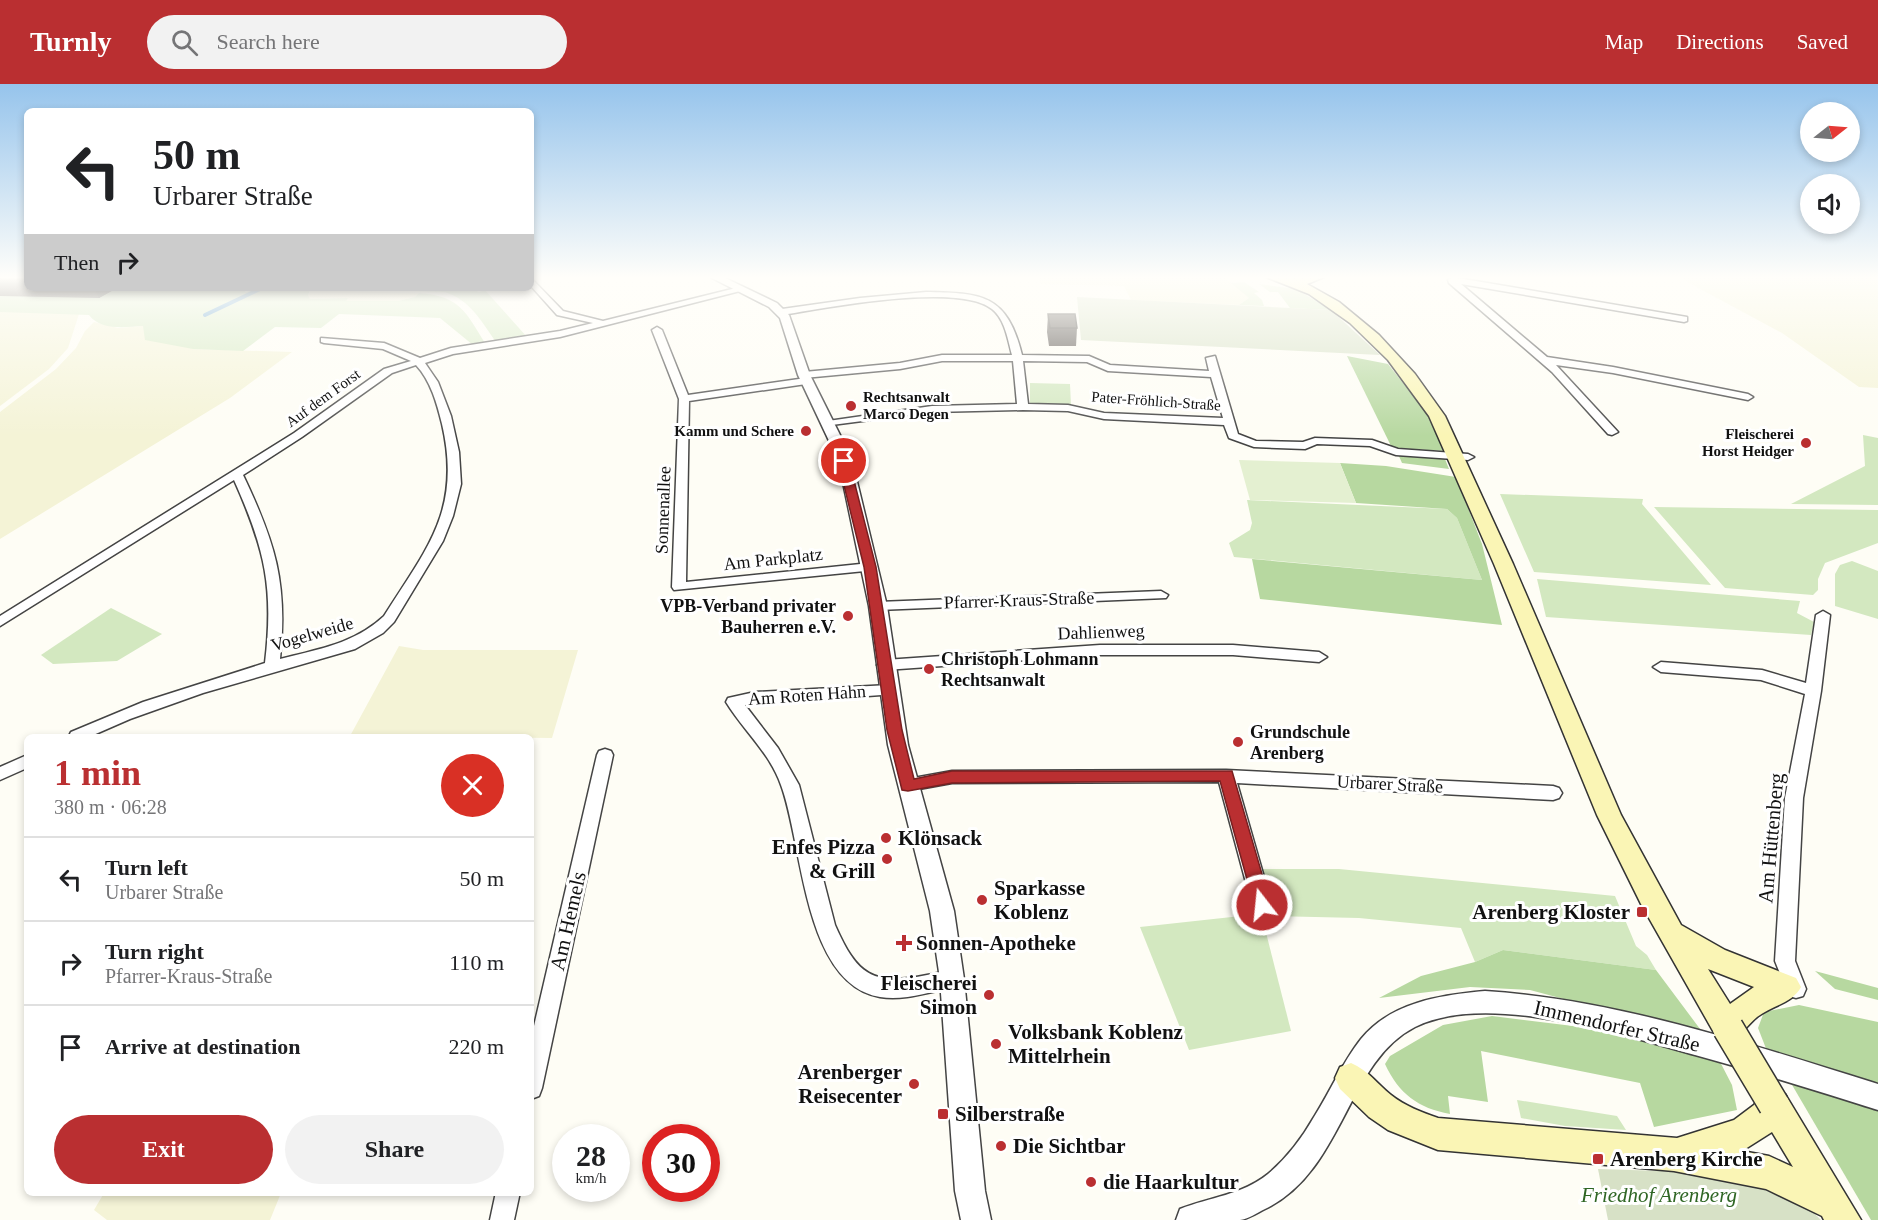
<!DOCTYPE html>
<html lang="en">
<head>
<meta charset="utf-8">
<style>
  :root { --surface:#fff; --page:#f2f2f2; --text:#202124; --muted:#757577; --line:#e0e0e0; --accent:#ba2f31 }
  body { margin:0; font-family:Georgia,serif; background:var(--page); color:var(--text); height:100vh; display:flex; flex-direction:column; font-size:22px; white-space:nowrap }
  * { box-sizing:border-box; margin:0 }
  p { font-size:20px; color:var(--muted) }
  .icon { flex:none; width:33px; height:33px; fill:none; stroke:currentColor; stroke-width:2; stroke-linecap:round; stroke-linejoin:round }
  .map { position:relative; flex:1; overflow:hidden }
  .panel { position:absolute; left:24px; top:650px; width:510px; height:462px; display:flex; flex-direction:column; background:var(--surface); border-radius:9px; box-shadow:0 3px 9px #0003 }
  .panel>* { flex:none }
  .banner { position:absolute; left:24px; top:24px; width:510px; height:183px; border-radius:9px; box-shadow:0 3px 9px #0003; background:#fff; color:var(--text); overflow:hidden }
  .needle { width:39px; rotate:73deg }
  .buttons { position:absolute; left:1800px; top:18px; display:grid; gap:12px }
  .buttons a { display:grid; place-items:center; width:60px; height:60px; border-radius:50%; background:var(--surface); box-shadow:0 3px 9px #0003; font-size:30px }
  .speed { position:absolute; left:552px; top:1040px; display:flex; gap:12px; font-size:30px; font-weight:700; text-align:center }
  .speed>* { display:grid; place-content:center; width:78px; height:78px; border-radius:50%; background:var(--surface); box-shadow:0 3px 9px #0003; line-height:1 }
  .speed small { font-size:15px; font-weight:400 }
  .speed .limit { border:9px solid #d22; background:#fff; color:#111 }
  .pin { position:absolute; display:grid; place-items:center; width:51px; height:51px; color:#fff; margin:-26px; border:3px solid #fff; border-radius:50%; box-shadow:0 2px 6px #0007 }
  .me { position:absolute; width:66px; margin:-33px; rotate:344deg; stroke-linejoin:round; filter:drop-shadow(0 0 4px #0008) }
  .turn { display:flex; align-items:center; gap:21px; height:126px; padding:0 30px; font-size:27px }
  .turn .icon { width:78px; height:78px; stroke-width:2.5 }
  .turn b { display:block; font-size:42px; line-height:51px }
  .then { display:flex; align-items:center; height:57px; padding:0 30px; background:#0003; gap:12px; font-size:22px }
  .round { display:grid; place-items:center; flex:none; width:63px; height:63px; border-radius:32px; background:var(--page) }
  .head { display:flex; align-items:center; justify-content:space-between; height:102px; padding:0 30px }
  h1 { font-size:36px; font-weight:600; line-height:45px; color:var(--accent) }
  .primary-button { display:flex; gap:12px; margin-top:auto; padding:12px 30px }
  .primary-button a { flex:1; height:69px; border-radius:36px; background:var(--accent); color:#fff; font-size:24px; font-weight:600; line-height:69px; text-align:center }
  .primary-button a+a { background:var(--page); color:var(--text) }
  ul { padding:0; list-style:none }
  li { display:flex; align-items:center; gap:18px; height:84px; padding:0 30px; border-top:2px solid var(--line) }
  li div { flex:1 }
  li b { display:block; font-size:22px }
  li em { font-style:normal }
  header { display:flex; align-items:center; gap:36px; box-sizing:border-box; height:84px; padding:0 30px; background:var(--accent); color:#fff }
  header strong { font-size:28px }
  nav { display:flex; gap:33px; margin-inline-start:auto; font-size:21px }
  .search { width:420px; height:54px; background:var(--page); display:flex; align-items:center; gap:15px; box-sizing:border-box; padding:0 21px; border-radius:33px; color:var(--muted); font-size:22px }
  .map>svg:first-child { display:block }
</style>
</head>
<body>
<header>
<strong>Turnly</strong>
<div class="search"><svg class="icon" aria-label="search" viewBox="0 0 24 24"><circle cx="10" cy="10" r="6"/><path d="M15 15l6 6"/></svg>Search here</div>
<nav><a>Map</a><a>Directions</a><a>Saved</a></nav>
</header>
<div class="map">
<svg width="1878" height="1136" viewBox="0 0 1878 1136">
  <rect width="100%" height="100%" fill="#fefdf5"/>
  <g fill="#f4f3d6">
    <path d="M1039,193H1234L1227,195L1249,214L1239,221L1131,216L1124,202L1041,200Z"/>
    <path d="M1678,193H1871L1878,197V304L1859,303L1782,249Z"/>
    <path d="M312,205L349,207L419,209L415,213L398,217H345L347,214L310,215L308,211Z"/>
    <path d="M31,227L79,230L68,264L49,285L0,322V228Z"/>
    <path d="M94,238L118,244L143,242L193,265L292,268L230,314L0,455V328L56,285L76,264L85,247Z"/>
    <path d="M399,562L423,566H578L552,654L350,652Z"/>
    <path d="M104,1109V1108L281,1109L270,1136H107L94,1126Z"/>
  </g>
  <g fill="#d3e8c0">
    <path d="M0,193L27,204H246L245,208L262,204H311L308,211L310,215L348,214L346,217H398L415,213L419,209C461,212 466,229 485,259L473,261L440,234L339,230L321,244L275,243L243,267L193,265L145,256L143,242C125,243 101,247 89,231L0,228Z"/>
    <path d="M1244,198L1259,208L1254,209L1262,216L1264,222L1239,221L1249,214L1231,199Z"/>
    <path d="M1259,200L1296,205L1331,226L1290,224L1278,208H1270Z"/>
    <path d="M329,204H471L479,208L485,206L527,253L496,258C482,238 470,216 445,208Z"/>
    <path d="M1030,299L1070,300L1071,322L1030,321Z"/>
    <path d="M1863,351L1878,354V421L1791,420L1865,382Z"/>
    <path d="M1500,410L1643,415L1642,420L1711,501L1534,488Z"/>
    <path d="M1247,416L1447,425L1457,434L1482,496L1234,473L1229,459L1250,446L1252,439Z"/>
    <path d="M1654,423L1878,426V459L1825,479L1818,495V506L1813,511L1725,504Z"/>
    <path d="M1852,477L1878,487V535L1835,522V490L1840,481Z"/>
    <path d="M1537,495L1800,517L1797,529L1814,538L1811,551L1546,533Z"/>
    <path d="M111,524L162,550L117,577L53,580L41,571Z"/>
    <path d="M1258,785H1339L1615,812L1636,862L1647,871L1656,886L1503,866L1475,878L1461,844L1359,834L1271,832Z"/>
    <path d="M1241,832L1262,833L1291,947L1189,966L1140,843Z"/>
    <path d="M1517,1016L1617,1032L1626,1046L1565,1042L1521,1034Z"/>
  </g>
  <g fill="#b7d8a0">
    <path d="M1347,272L1388,280L1429,332L1446,367L1392,364Z"/>
    <path d="M1398,370L1445,375L1449,385L1402,379Z"/>
    <path d="M1340,379L1386,382L1456,393L1482,460L1502,541L1260,515L1252,475L1482,496L1457,434L1447,425L1356,419Z"/>
    <path d="M1503,866L1656,886L1706,953L1530,906L1470,903L1379,914L1421,892L1475,878Z"/>
    <path d="M1815,887L1878,904V916L1835,905Z"/>
    <path d="M1799,921L1878,938V1001L1767,967L1758,944L1764,928Z"/>
    <path d="M1492,932L1573,942L1717,972L1732,1001L1737,1026L1654,1043L1640,999L1481,967L1488,1018L1448,1012L1450,1030C1418,1024 1399,1010 1385,980L1390,972L1443,941Z"/>
    <path d="M1788,994L1878,1025V1136H1871Z"/>
  </g>
  <g fill="#d7e1c6">
    <path d="M1077,213L1331,226L1380,271L1081,256Z"/>
    <path d="M1598,1085L1695,1088L1797,1112L1821,1136H1608Z"/>
  </g>
  <path fill="#e4f0d1" d="M1239,376L1340,379L1356,419L1250,416Z"/>
  <g fill="none" stroke-linecap="round" stroke-linejoin="round">
    <path stroke="#478fc6" stroke-width="4" d="M205,231L262,204"/>
    <defs>
      <g id="minor">
        <path d="M1452,193L1687,233V237L1684,238L1461,200L1547,273L1613,283L1748,310L1753,313L1748,316L1613,289L1556,281L1618,348L1612,351L1608,350L1552,288L1449,199L1448,196Z"/>
        <path d="M531,194L563,227L603,237L740,203L744,206L560,253L453,270L425,279L438,298L451,332L459,368L461,400L453,432L443,457L394,538L383,549L355,565L203,609L130,635L91,652H69L71,648L143,618L265,579C274,504 265,465 234,396L0,542V532L294,349L384,285L411,277L383,265L324,259L321,258V254L384,259L420,274L451,264L560,247L593,239L557,231L531,202ZM416,281C431,297 437,320 442,340C462,426 427,464 384,532C354,560 318,565 280,575C288,499 275,458 243,391L302,353L392,289Z"/>
        <path d="M926,208C982,209 1007,210 1022,271L1089,272L1110,281L1209,287L1206,274L1215,272L1238,350L1256,357L1303,358L1315,354L1372,356L1398,365L1468,370L1474,373L1468,376L1396,371L1370,362L1317,360L1305,365L1254,363L1229,354L1224,341L1104,335L1068,327L1023,326L932,328L824,342L822,340L828,337L932,322L1017,320L1013,277H942L900,285L804,294L799,291L804,288L900,279L942,271H1012C1008,256 1005,235 992,225C958,198 825,224 782,231L777,228L782,225L860,214ZM1023,277L1087,278L1108,287L1211,293L1223,334L1104,329L1068,321L1028,320Z"/>
        <path d="M657,243L662,246L688,311L806,294L811,297L806,300L689,317L686,498L870,479L877,483L875,486L674,506L672,503L679,315L652,246Z"/>
        <path d="M1161,507L1168,511L1166,514L878,526L871,522L878,518Z"/>
        <path d="M1823,527L1830,531L1821,607L1803,714L1795,877L1806,905L1803,912L1796,914L1789,912L1775,877L1785,714L1805,610L1761,596L1661,588L1653,583L1661,578L1762,586L1806,599L1816,531Z"/>
        <path d="M1100,561H1233L1319,568L1327,573L1319,578L1233,571H1100L885,586L877,581L885,576Z"/>
        <path d="M889,601L897,606L895,610L745,621L778,664L799,701L835,841C857,891 872,902 927,891C938,889 949,885 959,889L962,895L959,901L952,904C929,908 904,917 880,913C803,900 803,759 781,701C770,669 743,646 726,618L728,614L755,608Z"/>
        <path d="M605,665L611,667L613,671L542,1004L539,1012L531,1015V955L597,671L599,667Z"/>
        <path d="M27,671V684L0,696V683Z"/>
        <path d="M1226,686L1553,702L1559,704L1562,709L1559,714L1553,716L1237,699L1272,821L1269,827L1262,829L1255,827L1252,821L1219,698L952,699L908,707L902,706L899,701L902,696L908,695L952,687Z"/>
        <path d="M496,1108H520L514,1136H490Z"/>
      </g>
      <g id="tertiary">
        <path d="M710,193H723L777,219L789,231L810,291L845,361L855,389L887,522L908,661L954,827L964,895L985,1107L991,1136H961L955,1107L940,895L930,827L888,661L869,522L841,389L831,361L798,291L780,234L769,223Z"/>
        <path d="M1485,907C1616,915 1753,961 1878,1000V1026C1817,1007 1757,988 1695,971C1622,951 1487,907 1415,943C1346,978 1344,1087 1265,1125C1257,1129 1248,1135 1240,1136C1220,1136 1197,1136 1176,1136L1180,1125C1210,1113 1242,1111 1268,1090C1287,1074 1302,1054 1314,1033C1330,1008 1342,979 1361,955C1391,918 1441,911 1485,907Z"/>
      </g>
      <g id="secondary">
        <path d="M1266,193H1324L1307,200L1339,218L1379,251L1415,290L1445,332L1513,480L1621,731L1681,841L1725,866L1796,894L1801,903C1793,919 1771,922 1757,933C1746,942 1741,953 1728,958L1717,954L1641,820L1597,731L1494,480L1429,332L1388,276L1350,239L1309,210ZM1708,885L1754,903L1730,920Z"/>
        <path d="M1351,979C1368,986 1377,1000 1391,1011C1405,1022 1421,1028 1438,1034L1677,1054L1734,1036L1754,1021L1763,1010L1774,1005L1785,1010L1861,1136H1824L1822,1132L1766,1105L1674,1087L1438,1066L1388,1046L1369,1033L1340,1005L1335,994L1340,983ZM1772,1048L1793,1083L1769,1072L1742,1067Z"/>
      </g>
    </defs>
    <use href="#minor" stroke="#444" stroke-width="3"/>
    <use href="#tertiary" stroke="#444" stroke-width="3"/>
    <use href="#secondary" stroke="#333" stroke-width="3"/>
    <use href="#minor" fill="#fff" fill-rule="evenodd"/>
    <use href="#tertiary" fill="#fff" fill-rule="evenodd"/>
    <use href="#secondary" fill="#faf5b5" fill-rule="evenodd"/>
    <defs>
      <path id="secondary-bridge" d="M1728,944L1774,1021"/>
    </defs>
    <use href="#secondary-bridge" stroke="#333" stroke-width="33" stroke-linecap="butt"/>
    <use href="#secondary-bridge" stroke="#faf5b5" stroke-width="30"/>
  </g>
  <g fill="#4d4743">
    <path d="M0,193H27V204H117L99,214L0,212Z"/>
    <path d="M1048,230L1077,244L1076,262H1049L1047,248Z"/>
  </g>
  <path fill="#3e3a37" d="M94,204H117L99,214Z"/>
  <g fill="#59534e" stroke="#3e3a37" stroke-width="1.5">
    <rect x="0" y="193" width="27" height="3"/>
    <path d="M1048,230H1075L1077,244H1050Z"/>
  </g>
  <linearGradient id="sky" x2="0" y2="1"><stop stop-color="#96c4ec"/><stop offset="0.55" stop-color="#fffefa"/><stop offset="1" stop-color="#fffefa" stop-opacity="0"/></linearGradient>
  <rect width="1878" height="352" fill="url(#sky)"/>
  <path fill="#ba2f31" stroke="#791f20" stroke-width="1.5" d="M844,374L849,377L876,483L902,646L914,695L952,687H1232L1271,821L1269,826L1262,828L1256,826L1254,821L1220,697L952,699L908,707L902,706L887,646L864,483L838,377Z"/>
  <g fill="#ba2f31" stroke="#fff" stroke-width="2">
    <circle cx="851" cy="322" r="6"/>
    <circle cx="806" cy="347" r="6"/>
    <circle cx="1806" cy="359" r="6"/>
    <circle cx="848" cy="532" r="6"/>
    <circle cx="929" cy="585" r="6"/>
    <circle cx="1238" cy="658" r="6"/>
    <circle cx="886" cy="754" r="6"/>
    <circle cx="887" cy="775" r="6"/>
    <circle cx="982" cy="816" r="6"/>
    <rect x="1636" y="822" width="12" height="12" rx="3"/>
    <path d="M901 850h6v6h6v6h-6v6h-6v-6h-6v-6h6z"/>
    <circle cx="989" cy="911" r="6"/>
    <circle cx="996" cy="960" r="6"/>
    <circle cx="914" cy="1000" r="6"/>
    <rect x="937" y="1024" width="12" height="12" rx="3"/>
    <circle cx="1001" cy="1062" r="6"/>
    <rect x="1592" y="1069" width="12" height="12" rx="3"/>
    <circle cx="1091" cy="1098" r="6"/>
  </g>
  <g text-anchor="middle" dominant-baseline="central" stroke-width="6" stroke-linejoin="round" paint-order="stroke">
    <g font-size="15" font-weight="bold" fill="#111" stroke="#fff" text-anchor="end">
      <text x="863" y="313" text-anchor="start">Rechtsanwalt<tspan x="863" dy="17">Marco Degen</tspan></text>
      <text x="794" y="347">Kamm und Schere</text>
      <text x="1794" y="350">Fleischerei<tspan x="1794" dy="17">Horst Heidger</tspan></text>
    </g>
    <g font-size="15" fill="#111" stroke="#fff">
      <text transform="translate(323 314) rotate(-36)">Auf dem Forst</text>
      <text transform="translate(1156 317) rotate(4)">Pater-Fröhlich-Straße</text>
    </g>
    <g font-size="18" fill="#111" stroke="#fff">
      <text transform="translate(663 426) rotate(-88)">Sonnenallee</text>
      <text transform="translate(773 475) rotate(-6)">Am Parkplatz</text>
      <text transform="translate(1019 516) rotate(-2)">Pfarrer-Kraus-Straße</text>
      <text transform="translate(1101 548) rotate(-2)">Dahlienweg</text>
      <text transform="translate(312 550) rotate(-16)">Vogelweide</text>
      <text transform="translate(807 611) rotate(-4)">Am Roten Hahn</text>
      <text transform="translate(1390 700) rotate(3)">Urbarer Straße</text>
    </g>
    <g font-size="18" font-weight="bold" fill="#111" stroke="#fff" text-anchor="start">
      <text x="836" y="522" text-anchor="end">VPB-Verband privater<tspan x="836" dy="21">Bauherren e.V.</tspan></text>
      <text x="941" y="575">Christoph Lohmann<tspan x="941" dy="21">Rechtsanwalt</tspan></text>
      <text x="1250" y="648">Grundschule<tspan x="1250" dy="21">Arenberg</tspan></text>
    </g>
    <g font-size="21" font-weight="bold" fill="#111" stroke="#fff" text-anchor="start">
      <text x="898" y="754">Klönsack</text>
      <text x="875" y="763" text-anchor="end">Enfes Pizza<tspan x="875" dy="24">&amp; Grill</tspan></text>
      <text x="994" y="804">Sparkasse<tspan x="994" dy="24">Koblenz</tspan></text>
      <text x="1630" y="828" text-anchor="end">Arenberg Kloster</text>
      <text x="916" y="859">Sonnen-Apotheke</text>
      <text x="977" y="899" text-anchor="end">Fleischerei<tspan x="977" dy="24">Simon</tspan></text>
      <text x="1008" y="948">Volksbank Koblenz<tspan x="1008" dy="24">Mittelrhein</tspan></text>
      <text x="902" y="988" text-anchor="end">Arenberger<tspan x="902" dy="24">Reisecenter</tspan></text>
      <text x="955" y="1030">Silberstraße</text>
      <text x="1013" y="1062">Die Sichtbar</text>
      <text x="1610" y="1075">Arenberg Kirche</text>
      <text x="1103" y="1098">die Haarkultur</text>
    </g>
    <g font-size="21" fill="#111" stroke="#fff">
      <text transform="translate(1771 754) rotate(-85)">Am Hüttenberg</text>
      <text transform="translate(568 837) rotate(-77)">Am Hemels</text>
      <text transform="translate(1617 942) rotate(13)">Immendorfer Straße</text>
    </g>
    <g font-size="21" font-style="italic" fill="#2f6624" stroke="#fff">
      <text x="1659" y="1111">Friedhof Arenberg</text>
    </g>
  </g>
</svg>
<div class="buttons">
<a><svg class="needle" viewBox="-14 -14 28 28"><path d="M0-13l5 13h-10z" fill="#e53935"/><path d="M0 13l5-13h-10z" fill="#757577"/></svg></a>
<a><svg class="icon" aria-label="sound" viewBox="0 0 24 24"><path d="M4 9h4l5-4v14l-5-4H4zM17 9q2 3 0 6"/></svg></a>
</div>
<div class="speed"><div>28<small>km/h</small></div><div class="limit">30</div></div>
<div class="pin" style="left:844px;top:377px;background:#d93025"><svg class="icon" aria-label="arrive" viewBox="0 0 24 24"><path d="M6 21V4h12l-3 4 3 4H6"/></svg></div>
<svg class="me" style="left:1262px;top:821px" viewBox="-20 -20 40 40"><circle r="17" fill="#ba2f31" stroke="#fff" stroke-width="3"/><path d="M0-11L8 9 0 5-8 9z" fill="#fff"/></svg>
<div class="banner">
<div class="turn"><svg class="icon" aria-label="left" viewBox="0 0 24 24"><path d="M17 20v-9H6M10 6l-5 5 5 5"/></svg><div><b>50 m</b>Urbarer Straße</div></div>
<div class="then">Then<svg class="icon" aria-label="right" viewBox="0 0 24 24"><path d="M7 20v-9h11M14 6l5 5-5 5"/></svg></div>
</div>
<section class="panel">
<div class="head"><div><h1>1 min</h1><p>380 m · 06:28</p></div><a class="round" style="background:#d93025;color:#fff"><svg class="icon" aria-label="close" viewBox="0 0 24 24"><path d="M6 6l12 12M18 6L6 18"/></svg></a></div>
<ul>
<li><svg class="icon" aria-label="left" viewBox="0 0 24 24"><path d="M17 20v-9H6M10 6l-5 5 5 5"/></svg><div><b>Turn left</b><p>Urbarer Straße</p></div><em>50 m</em></li>
<li><svg class="icon" aria-label="right" viewBox="0 0 24 24"><path d="M7 20v-9h11M14 6l5 5-5 5"/></svg><div><b>Turn right</b><p>Pfarrer-Kraus-Straße</p></div><em>110 m</em></li>
<li><svg class="icon" aria-label="arrive" viewBox="0 0 24 24"><path d="M6 21V4h12l-3 4 3 4H6"/></svg><div><b>Arrive at destination</b></div><em>220 m</em></li>
</ul>
<div class="primary-button"><a>Exit</a><a>Share</a></div>
</section>
</div>
</body>
</html>
